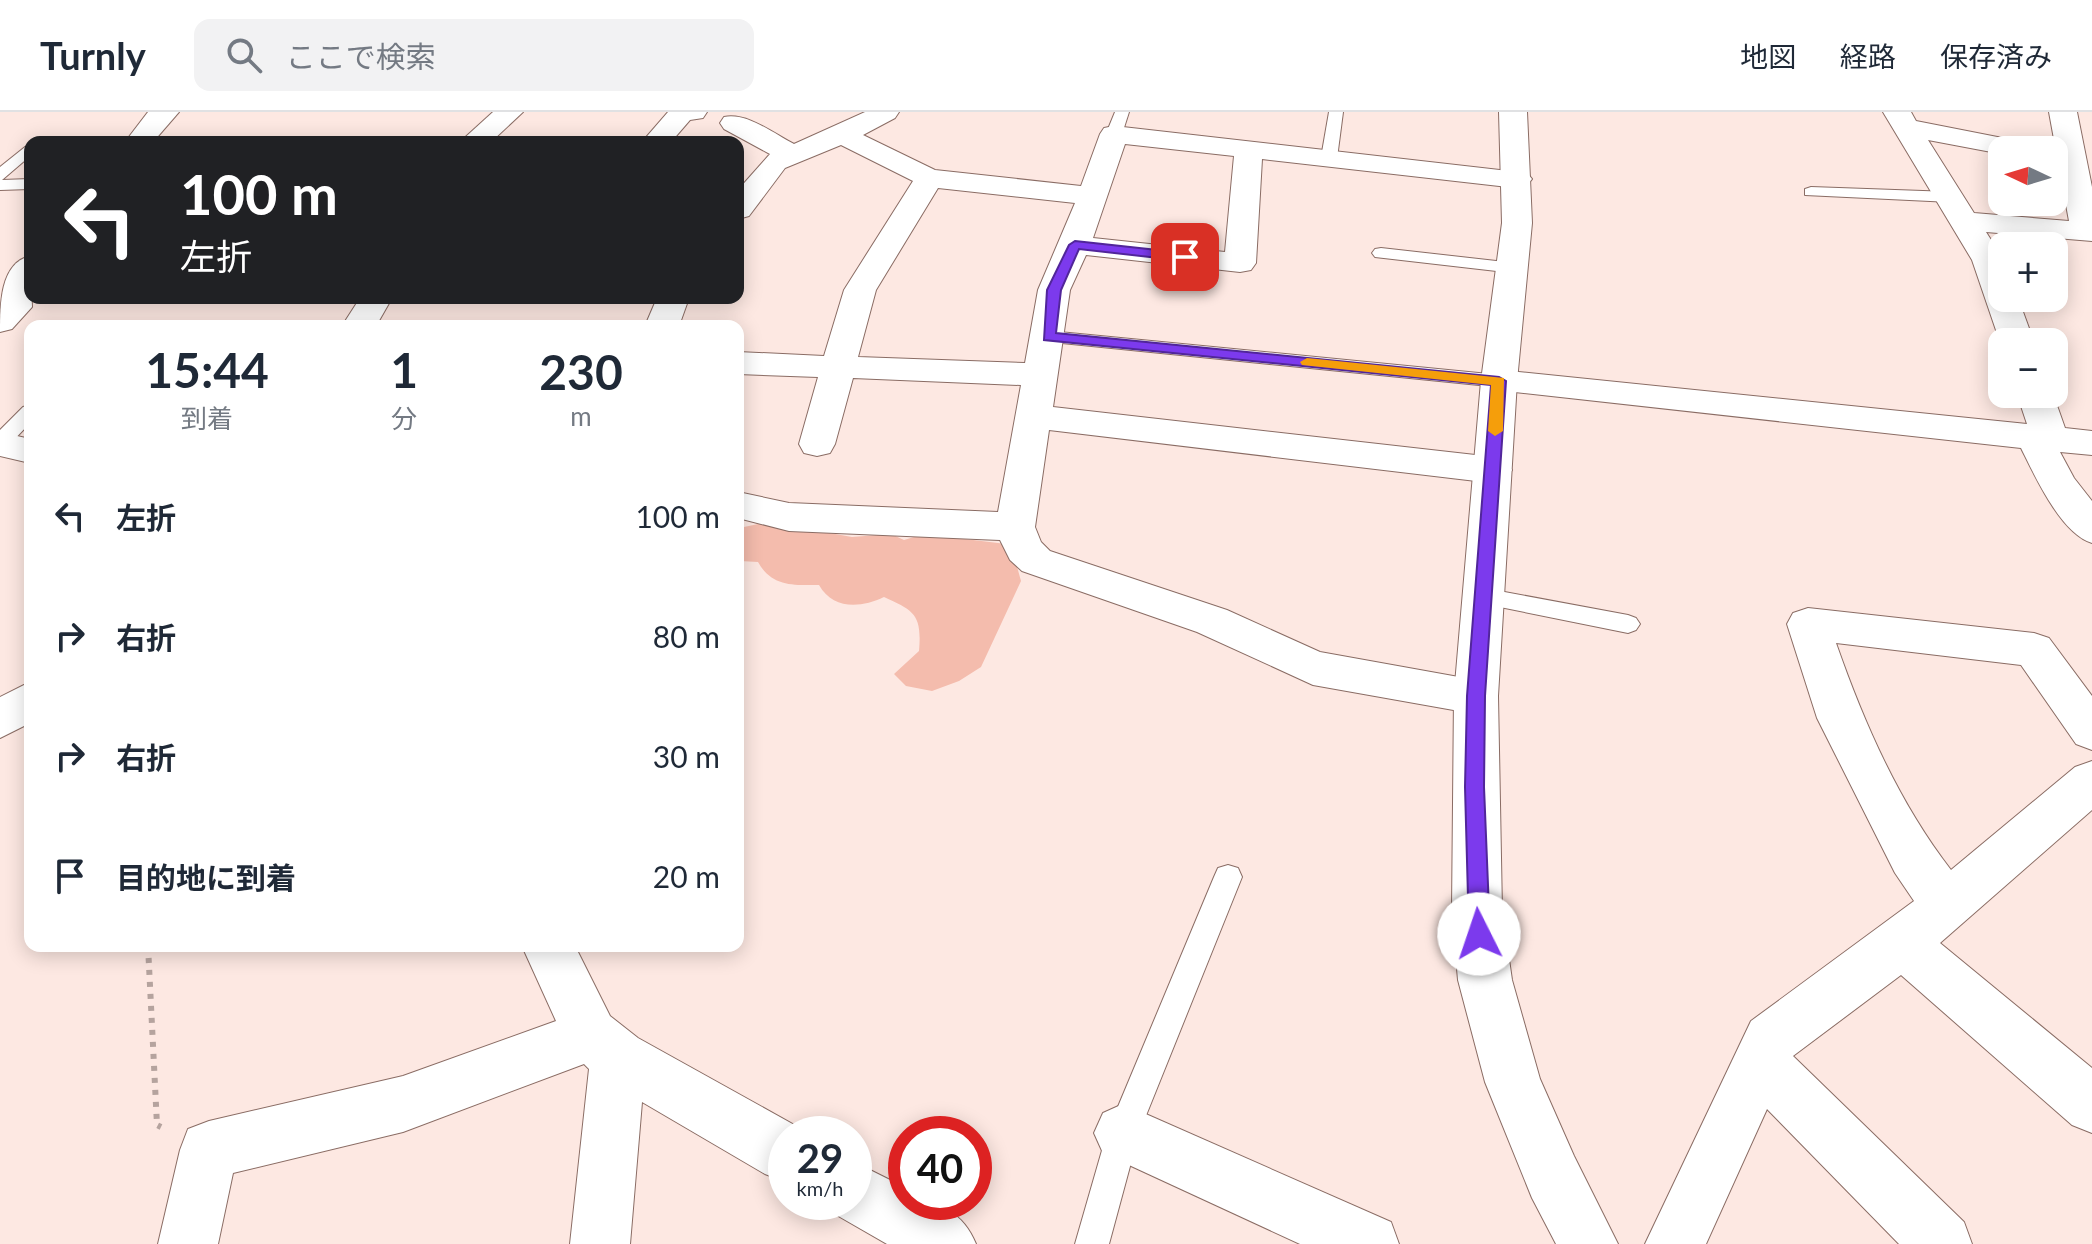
<!DOCTYPE html>
<html lang="ja">
<head>
<meta charset="utf-8">
<style>
  :root { --surface:#fff; --page:#f2f2f3; --text:#1f2937; --muted:#747a83; --line:#e0e1e3 }
  body { margin:0; font-family:Lato,"Noto Sans JP",sans-serif; background:var(--page); color:var(--text); height:100vh; display:flex; flex-direction:column; font-size:30px; white-space:nowrap }
  * { box-sizing:border-box; margin:0 }
  p { font-size:26px; color:var(--muted) }
  .icon { flex:none; width:44px; height:44px; fill:none; stroke:currentColor; stroke-width:2; stroke-linecap:round; stroke-linejoin:round }
  .map { position:relative; flex:1; overflow:hidden }
  .side { position:absolute; left:24px; top:208px; width:720px; height:632px; display:flex; flex-direction:column; background:var(--surface); border-radius:16px; box-shadow:0 4px 20px #0003 }
  .side>* { flex:none }
  .banner { position:absolute; left:24px; top:24px; width:720px; height:168px; border-radius:16px; box-shadow:0 4px 20px #0003; background:#202124; color:#fff; overflow:hidden }
  .needle { width:52px; rotate:274deg }
  .fabs { position:absolute; left:1988px; top:24px; display:grid; gap:16px }
  .fabs a { display:grid; place-items:center; width:80px; height:80px; border-radius:16px; background:var(--surface); box-shadow:0 4px 20px #0003; font-size:40px }
  .speed { position:absolute; left:768px; top:1004px; display:flex; gap:16px; font-size:40px; font-weight:700; text-align:center }
  .speed>* { display:grid; place-content:center; width:104px; height:104px; border-radius:50%; background:var(--surface); box-shadow:0 4px 20px #0003; line-height:1 }
  .speed small { font-size:20px; font-weight:400 }
  .speed .limit { border:12px solid #d22; background:#fff; color:#111 }
  .pin { position:absolute; display:grid; place-items:center; width:68px; height:68px; color:#fff; margin:-34px; border-radius:16px; box-shadow:0 4px 12px #0006 }
  .me { position:absolute; width:88px; margin:-44px; rotate:356deg; stroke-linejoin:round; filter:drop-shadow(0 0 6px #0008) }
  .turn { display:flex; align-items:center; gap:28px; height:168px; padding:0 24px; font-size:36px }
  .turn .icon { width:104px; height:104px; stroke-width:2.5 }
  .turn b { display:block; font-size:56px; line-height:68px }
  .eta { display:flex; justify-content:space-evenly; align-items:center; height:136px; text-align:center }
  .eta b { font-size:48px; font-weight:700; line-height:56px }
  ul { padding:0; list-style:none }
  li { display:flex; align-items:center; gap:24px; height:120px; padding:0 24px }
  li div { flex:1 }
  li b { display:block; font-size:30px }
  li em { font-style:normal }
  header { display:flex; align-items:center; gap:48px; box-sizing:border-box; height:112px; padding:0 40px; background:var(--surface); border-bottom:2px solid var(--line) }
  header strong { font-size:38px }
  nav { display:flex; gap:44px; margin-inline-start:auto; font-size:28px }
  .search { width:560px; height:72px; background:var(--page); display:flex; align-items:center; gap:20px; box-sizing:border-box; padding:0 28px; border-radius:16px; color:var(--muted); font-size:30px }
  .map>svg:first-child { display:block }
</style>
</head>
<body>
<header>
<strong>Turnly</strong>
<div class="search"><svg class="icon" aria-label="search" viewBox="0 0 24 24"><circle cx="10" cy="10" r="6"/><path d="M15 15l6 6"/></svg>ここで検索</div>
<nav><a>地図</a><a>経路</a><a>保存済み</a></nav>
</header>
<div class="map">
<svg width="2092" height="1132" viewBox="0 0 2092 1132">
  <rect width="100%" height="100%" fill="#fde8e2"/>
  <path fill="#f4bcad" d="M768,410L852,425L891,422L904,428L924,422L1006,432L1016,451L1021,469L981,555L959,569L932,579L906,574L894,562L919,539C922,503 915,499 884,485C861,496 833,498 819,473C793,473 772,475 758,450L740,449L738,427L744,415Z"/>
  <g fill="none" stroke-linecap="round" stroke-linejoin="round">
    <defs>
      <g id="service">
        <path d="M1115,0H1129L1122,22L1114,27L1106,22Z"/>
        <path d="M1329,0H1343L1337,46L1329,51L1321,46Z"/>
        <path d="M25,35L30,37V44L2,68L30,67V77L0,78V55Z"/>
        <path d="M1811,75L1951,80L1959,85L1951,90L1805,83V77Z"/>
        <path d="M1381,136L1514,151L1523,156L1514,161L1375,145L1372,141L1375,137Z"/>
        <path d="M1049,219L1499,263L1509,269L1499,275L1042,229L1040,225L1042,221Z"/>
        <path d="M30,293V311L7,335L0,337V318L23,295Z"/>
        <path d="M1483,476L1628,503L1636,506L1640,512L1636,518L1628,521L1475,490L1472,484L1475,478Z"/>
        <path d="M1228,753L1238,756L1242,765L1139,1021L1109,1132H1075L1107,1021L1214,765L1218,756Z"/>
      </g>
      <g id="minor">
        <path d="M148,0H179L153,30H125Z"/>
        <path d="M493,0H523L491,30H460Z"/>
        <path d="M668,0H707L703,6L690,8L671,30H642Z"/>
        <path d="M865,0H899L895,6L863,23L935,58L1081,74L1100,22L1104,16L1114,14L1527,61L1532,67L1527,73L1517,76L1262,47L1256,151L1251,158L1240,160L1086,143L1070,178L1053,295L1493,345L1506,349L1512,358L1506,367L1493,371L1049,318L1035,415L1041,430L1050,439L1227,498L1320,540L1492,571L1498,584L1492,597L1476,602L1313,573L1197,520L1022,459L1010,448L1000,428L789,419L738,406V380L789,391L998,400L1021,273L853,266L835,332L830,341L817,344L804,341L799,332L818,265L738,262V240L824,244L844,178L913,69L841,33L785,56L749,104L738,107V78L770,42L724,17L720,11L724,5C747,0 774,22 794,32ZM1125,32L1234,44L1225,140L1093,126ZM938,76L1075,91L1038,178L1025,251L858,245L876,178Z"/>
        <path d="M1883,0H1911L1916,9L2033,32L2037,38H2002V42L1928,28L1974,101L2069,109L2049,0H2077L2092,75V129L1986,120L2002,145V186H2018L2034,230H2002V233L2000,230L1972,148Z"/>
        <path d="M30,144L32,195L12,217L0,220C0,193 0,151 30,144Z"/>
        <path d="M360,186H392L376,214H342Z"/>
        <path d="M657,186H689L679,214H645Z"/>
        <path d="M1499,258L2027,312L2017,282H2053L2065,316L2092,319V343L2060,340L2074,366L2092,389V431C2061,422 2035,364 2021,336L1487,277L1481,269L1487,261Z"/>
        <path d="M0,320L30,327V351L0,344Z"/>
        <path d="M1808,496L2034,521L2049,526L2092,584V638L2076,632L2021,553L1836,531C1864,611 1899,691 1951,758L2075,655L2092,649V698L1940,831L2092,956V1021L2072,1013L1901,863L1793,944L1964,1110L1972,1132H1899L1767,997L1706,1132H1645L1751,909L1914,789L1895,761L1817,606L1787,512L1793,501Z"/>
        <path d="M30,570V611L0,626V585Z"/>
        <path d="M522,834H575L610,904L638,926L807,1020L786,1022V1070L765,1062L642,990L630,1132H570L589,957L584,952L403,1020L233,1061L218,1132H158L180,1038L188,1017L209,1009L403,964L556,909Z"/>
        <path d="M1123,992L1391,1110L1399,1132H1300L1103,1041L1094,1021L1103,1001Z"/>
        <path d="M854,1050L906,1076V1090C940,1090 963,1100 976,1132H887L833,1101L828,1090H854Z"/>
      </g>
      <path id="tertiary" d="M1499,0H1527L1532,111L1517,269L1498,584L1502,799L1512,868L1540,967L1574,1044L1618,1132H1556L1532,1086L1485,970L1458,868L1452,799L1454,584L1481,269L1502,111Z"/>
    </defs>
    <use href="#service" stroke="#8a6c64" stroke-width="2"/>
    <use href="#minor" stroke="#8a6c64" stroke-width="2"/>
    <use href="#tertiary" stroke="#8a6c64" stroke-width="2"/>
    <path stroke="#b5a39e" stroke-width="6" stroke-dasharray="5 7" stroke-linecap="butt" d="M148,834L157,1013L161,1015"/>
    <use href="#service" fill="#fff" fill-rule="evenodd"/>
    <use href="#minor" fill="#fff" fill-rule="evenodd"/>
    <use href="#tertiary" fill="#fff" fill-rule="evenodd"/>
  </g>
  <path fill="#7c3aed" stroke="#51269a" stroke-width="2" d="M1075,129L1185,141L1191,145L1185,149L1079,137L1061,178L1056,221L1499,265L1506,269L1485,584L1484,675L1490,822L1487,829L1479,832L1472,829L1469,822L1465,675L1467,584L1491,273L1044,228L1047,178L1069,133Z"/>
  <path fill="#f59e0b" d="M1307,246L1504,266L1503,319L1495,324L1488,319L1491,273L1302,253L1300,250Z"/>
</svg>
<div class="fabs">
<a><svg class="needle" viewBox="-14 -14 28 28"><path d="M0-13l5 13h-10z" fill="#e53935"/><path d="M0 13l5-13h-10z" fill="#747a83"/></svg></a>
<a>+</a>
<a>−</a>
</div>
<div class="speed"><div>29<small>km/h</small></div><div class="limit">40</div></div>
<div class="pin" style="left:1185px;top:145px;background:#d93025"><svg class="icon" aria-label="arrive" viewBox="0 0 24 24"><path d="M6 21V4h12l-3 4 3 4H6"/></svg></div>
<svg class="me" style="left:1479px;top:822px" viewBox="-20 -20 40 40"><circle r="19" fill="#fff"/><path d="M0-13L10 11 0 6-10 11z" fill="#7c3aed"/></svg>
<div class="banner">
<div class="turn"><svg class="icon" aria-label="left" viewBox="0 0 24 24"><path d="M17 20v-9H6M10 6l-5 5 5 5"/></svg><div><b>100 m</b>左折</div></div>
</div>
<section class="side">
<div class="eta">
<div><b>15:44</b><p>到着</p></div>
<div><b>1</b><p>分</p></div>
<div><b>230</b><p>m</p></div>
</div>
<ul>
<li><svg class="icon" aria-label="left" viewBox="0 0 24 24"><path d="M17 20v-9H6M10 6l-5 5 5 5"/></svg><div><b>左折</b></div><em>100 m</em></li>
<li><svg class="icon" aria-label="right" viewBox="0 0 24 24"><path d="M7 20v-9h11M14 6l5 5-5 5"/></svg><div><b>右折</b></div><em>80 m</em></li>
<li><svg class="icon" aria-label="right" viewBox="0 0 24 24"><path d="M7 20v-9h11M14 6l5 5-5 5"/></svg><div><b>右折</b></div><em>30 m</em></li>
<li><svg class="icon" aria-label="arrive" viewBox="0 0 24 24"><path d="M6 21V4h12l-3 4 3 4H6"/></svg><div><b>目的地に到着</b></div><em>20 m</em></li>
</ul>
</section>
</div>
</body>
</html>
